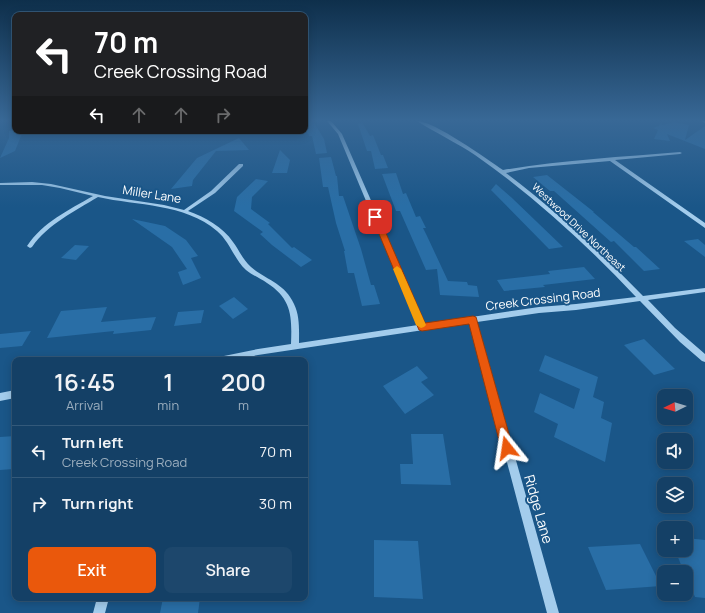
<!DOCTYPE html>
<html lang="en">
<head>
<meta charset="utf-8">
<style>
  :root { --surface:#144066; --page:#1d476c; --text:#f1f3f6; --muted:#9dafbf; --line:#33597a; --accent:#ea580c }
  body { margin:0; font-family:Manrope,sans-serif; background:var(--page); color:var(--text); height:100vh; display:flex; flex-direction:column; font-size:15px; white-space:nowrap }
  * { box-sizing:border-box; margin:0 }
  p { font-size:13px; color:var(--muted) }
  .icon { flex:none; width:22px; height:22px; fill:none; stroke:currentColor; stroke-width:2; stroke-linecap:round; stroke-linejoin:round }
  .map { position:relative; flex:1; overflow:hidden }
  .sheet { position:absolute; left:12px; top:357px; width:296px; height:244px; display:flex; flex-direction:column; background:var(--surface); border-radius:8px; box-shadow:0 2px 10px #0003,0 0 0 1px var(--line) }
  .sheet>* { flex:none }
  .top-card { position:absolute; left:12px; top:12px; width:296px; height:122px; border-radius:8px; box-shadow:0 2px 10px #0003,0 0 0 1px var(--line); background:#202124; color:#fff; overflow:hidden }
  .needle { width:26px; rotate:265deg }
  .buttons { position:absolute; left:657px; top:389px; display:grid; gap:8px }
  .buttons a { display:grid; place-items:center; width:36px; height:36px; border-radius:8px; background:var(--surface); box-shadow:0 2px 10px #0003,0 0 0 1px var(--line); font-size:20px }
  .pin { position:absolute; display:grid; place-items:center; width:34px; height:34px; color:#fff; margin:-17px; border-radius:8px; box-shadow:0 2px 6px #0006 }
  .me { position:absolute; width:44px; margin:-22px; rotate:345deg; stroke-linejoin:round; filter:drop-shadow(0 0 3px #0008) }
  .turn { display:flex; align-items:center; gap:14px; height:84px; padding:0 16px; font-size:18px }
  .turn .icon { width:52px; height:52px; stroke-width:2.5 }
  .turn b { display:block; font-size:28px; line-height:34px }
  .lanes { display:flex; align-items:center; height:38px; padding:0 16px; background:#0003; justify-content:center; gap:20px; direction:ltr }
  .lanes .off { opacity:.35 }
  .eta { display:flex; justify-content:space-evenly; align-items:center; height:68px; text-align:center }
  .eta b { font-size:24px; font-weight:600; line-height:28px }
  .cta { display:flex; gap:8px; margin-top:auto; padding:8px 16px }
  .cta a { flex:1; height:46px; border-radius:8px; background:var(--accent); color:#fff; font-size:16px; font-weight:600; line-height:46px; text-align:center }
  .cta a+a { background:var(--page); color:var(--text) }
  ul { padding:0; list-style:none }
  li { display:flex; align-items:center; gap:12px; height:52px; padding:0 16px; border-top:1px solid var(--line) }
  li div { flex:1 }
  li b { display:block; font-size:15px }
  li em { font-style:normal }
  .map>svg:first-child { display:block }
</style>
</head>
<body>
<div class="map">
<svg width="705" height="613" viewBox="0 0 705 613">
  <rect width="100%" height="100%" fill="#1a5688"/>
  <g fill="#296ea6">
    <path d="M305,121H313L324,139L327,153L316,154L312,136H309L305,128Z"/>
    <path d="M362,122L370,136L373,135L381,155H383L388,168L375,169L371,151H367L358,124Z"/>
    <path d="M661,122L662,125L674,122L689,125L685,140L705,126V149L667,134L670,141L654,139L658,130L653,128L659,126Z"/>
    <path d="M9,131H23L15,151L0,158L9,138Z"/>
    <path d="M239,138L249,150L216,151L193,180L192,186L171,189L197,158Z"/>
    <path d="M280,150L290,160L287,173H272Z"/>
    <path d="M331,157L336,176H337L339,196H343L361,249L371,285H374L380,304L362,306L354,273H348L344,251H345L336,223L328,187H323L319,158Z"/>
    <path d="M396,173L403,194L406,193L416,217L420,216L426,228H423L427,236L448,281L467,282L468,285L477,286L479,297L440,295L437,269L426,270L400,211H396L382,174Z"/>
    <path d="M547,175L594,212H593L634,247H636L660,269L644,271L614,241L611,242L554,191H550L533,177Z"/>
    <path d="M256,179L268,181L252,197L251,209L270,223L268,224L292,248L294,247L312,260L301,267L272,245L260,234L263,232L234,211L237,197Z"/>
    <path d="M496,184L512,198L563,247L549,249L491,190Z"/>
    <path d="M132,219L165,226L186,240L198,256L191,258L201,278L183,285L178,272L187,269L172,247Z"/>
    <path d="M698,239L705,245V257L684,241Z"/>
    <path d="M75,245L89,246L76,260L61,258Z"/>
    <path d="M584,267L595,279L543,285L545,287L504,291L497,280L550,274L548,271Z"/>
    <path d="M234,297L248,309L233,319L219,306Z"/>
    <path d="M107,307L101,322L156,317L151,330L113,334L114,331L47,338L61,311Z"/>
    <path d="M204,310L201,323L174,326L178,312Z"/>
    <path d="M31,331L22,346L0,348V334Z"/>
    <path d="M644,339L675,369L654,375L624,345Z"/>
    <path d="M545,355L598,377L593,397L604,402L601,418L612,423L605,462L554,437L558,424L534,412L540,393L574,409L580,389L539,371Z"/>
    <path d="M417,366L428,378L421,382L434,395L405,414L383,386Z"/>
    <path d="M411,434H443L451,485L401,484L400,464H413Z"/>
    <path d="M15,436V465L13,469L0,470V437Z"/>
    <path d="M686,538L705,540V598L695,597L686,576V572H684L675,550H686Z"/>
    <path d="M374,540L418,541L423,599L374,597Z"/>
    <path d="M640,544L661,586L606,590L588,547Z"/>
    <path d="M163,598H200L198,613H160Z"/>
  </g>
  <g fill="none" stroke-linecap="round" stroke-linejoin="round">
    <g fill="#a3ccec" fill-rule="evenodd">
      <path d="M327,121H331L342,134L425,324L539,307L576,304L636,297C587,245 534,196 475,155C457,143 436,133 417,121C434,121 487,159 503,170C561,160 621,157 680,152L682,153L680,154L615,160L705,223V228L610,161L529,168L506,173C555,210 600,252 643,296L705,288V292L648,300L675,328L705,354V362L702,361L680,342L640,301L576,310L539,313L477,322L559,613H547L470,323L258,355L235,360H215L216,358L219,357L258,349L291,344C292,317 292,299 267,283C260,278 252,275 246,270C234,259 230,242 217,231C184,203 138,206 98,197C75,211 48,224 32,247L30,248L27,246C43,222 69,210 93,196L60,188L42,185H0V183L32,182L51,184L105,196L164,205L184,210L211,191L239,164H243V166L215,193L188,211C205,217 223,227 233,242C239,250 243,260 251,267C266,280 285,283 294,304C300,316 299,330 299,343L418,325L338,134Z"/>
      <path d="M701,121H705V123Z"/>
      <path d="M15,390V398L0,401V393Z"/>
      <path d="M97,598H109L105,613H93Z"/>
    </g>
  </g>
  <linearGradient id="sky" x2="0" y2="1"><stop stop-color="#0e2f4b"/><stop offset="0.58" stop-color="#386896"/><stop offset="1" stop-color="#386896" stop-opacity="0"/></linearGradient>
  <rect width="705" height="207" fill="url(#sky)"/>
  <path fill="#ea580c" stroke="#983908" d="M375,215L379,217L425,323L473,316L476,317L513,448L511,452L507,454L503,452L501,448L469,324L422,331L419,330L372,217Z"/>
  <path fill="#f59e0b" d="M397,266L401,269L426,325L424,327L421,328L416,325L393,269Z"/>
  <g text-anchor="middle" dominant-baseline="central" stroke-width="4" stroke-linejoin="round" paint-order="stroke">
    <g font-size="10" fill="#fff" stroke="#1a5688">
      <text transform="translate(579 227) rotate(43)">Westwood Drive Northeast</text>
    </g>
    <g font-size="12" fill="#fff" stroke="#1a5688">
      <text transform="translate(152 194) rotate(9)">Miller Lane</text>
      <text transform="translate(543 299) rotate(-7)">Creek Crossing Road</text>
    </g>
    <g font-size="14" fill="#fff" stroke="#1a5688">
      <text transform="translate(539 509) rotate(74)">Ridge Lane</text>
    </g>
  </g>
</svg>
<div class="buttons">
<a><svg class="needle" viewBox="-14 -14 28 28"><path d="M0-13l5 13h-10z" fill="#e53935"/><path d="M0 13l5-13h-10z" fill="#9dafbf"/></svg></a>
<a><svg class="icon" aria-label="sound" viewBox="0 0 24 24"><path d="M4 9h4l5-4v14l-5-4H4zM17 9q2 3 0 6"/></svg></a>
<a><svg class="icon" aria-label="layers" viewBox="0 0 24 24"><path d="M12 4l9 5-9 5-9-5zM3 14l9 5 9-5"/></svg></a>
<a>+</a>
<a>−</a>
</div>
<div class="pin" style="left:375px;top:217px;background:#d93025"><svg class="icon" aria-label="arrive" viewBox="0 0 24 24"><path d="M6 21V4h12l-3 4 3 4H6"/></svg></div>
<svg class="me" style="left:507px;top:448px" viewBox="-20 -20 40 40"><path d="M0-17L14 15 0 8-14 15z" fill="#ea580c" stroke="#fff" stroke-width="4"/></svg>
<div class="top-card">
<div class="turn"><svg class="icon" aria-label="left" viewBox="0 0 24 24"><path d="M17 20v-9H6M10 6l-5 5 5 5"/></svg><div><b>70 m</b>Creek Crossing Road</div></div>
<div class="lanes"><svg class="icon" aria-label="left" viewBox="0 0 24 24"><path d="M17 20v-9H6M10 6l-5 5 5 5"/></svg><svg class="icon off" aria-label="ahead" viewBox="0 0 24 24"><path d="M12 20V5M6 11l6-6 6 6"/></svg><svg class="icon off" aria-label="ahead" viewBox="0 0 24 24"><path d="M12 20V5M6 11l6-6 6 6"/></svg><svg class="icon off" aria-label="right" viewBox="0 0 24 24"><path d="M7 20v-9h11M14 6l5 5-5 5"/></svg></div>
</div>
<section class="sheet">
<div class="eta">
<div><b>16:45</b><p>Arrival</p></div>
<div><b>1</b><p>min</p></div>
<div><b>200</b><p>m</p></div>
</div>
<ul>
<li><svg class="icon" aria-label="left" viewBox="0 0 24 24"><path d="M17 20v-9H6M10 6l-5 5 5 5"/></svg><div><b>Turn left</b><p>Creek Crossing Road</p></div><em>70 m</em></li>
<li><svg class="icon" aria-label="right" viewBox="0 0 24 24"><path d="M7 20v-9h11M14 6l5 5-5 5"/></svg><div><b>Turn right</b></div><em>30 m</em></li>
</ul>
<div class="cta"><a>Exit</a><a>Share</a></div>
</section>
</div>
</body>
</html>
